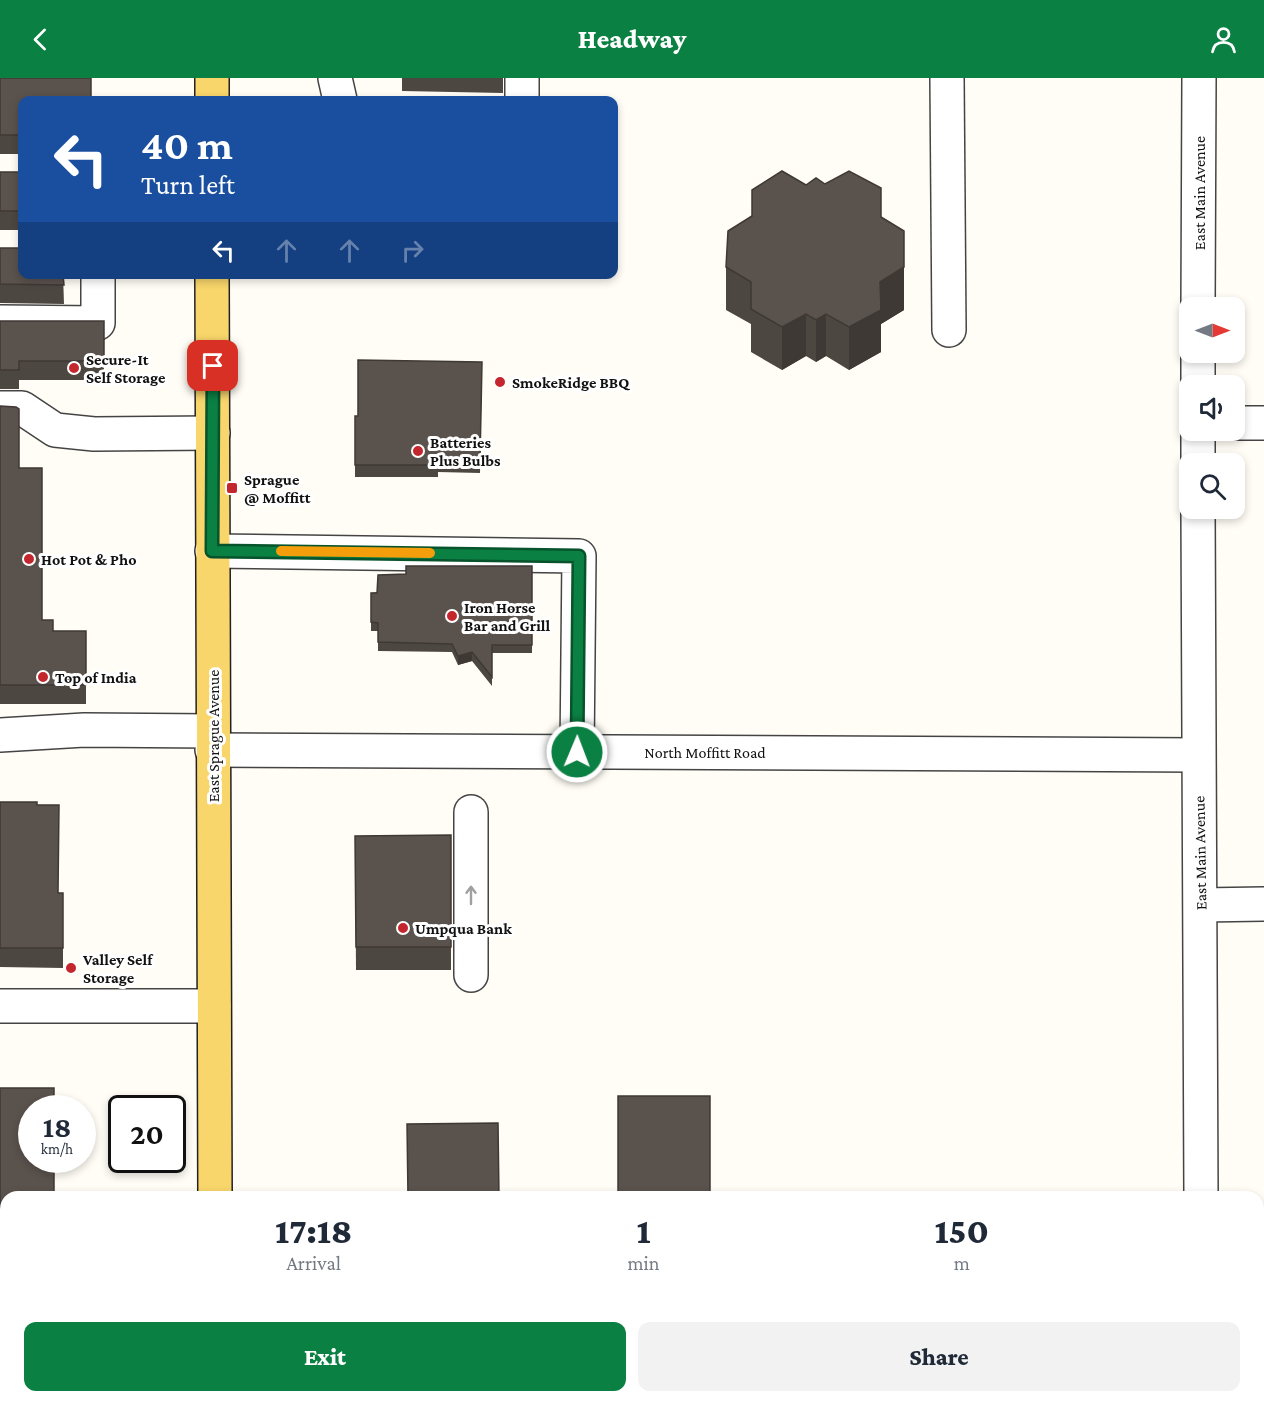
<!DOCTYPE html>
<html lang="en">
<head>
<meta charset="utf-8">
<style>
  :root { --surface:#fff; --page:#f2f2f3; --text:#1f2937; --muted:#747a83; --accent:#0b8043 }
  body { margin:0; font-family:"Crimson Pro",serif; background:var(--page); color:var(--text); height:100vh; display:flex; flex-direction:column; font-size:22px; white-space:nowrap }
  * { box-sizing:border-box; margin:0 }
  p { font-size:20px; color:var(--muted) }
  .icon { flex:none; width:33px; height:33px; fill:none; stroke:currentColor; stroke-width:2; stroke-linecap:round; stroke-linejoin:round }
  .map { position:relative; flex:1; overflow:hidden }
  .side { position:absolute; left:0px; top:1113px; width:1264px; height:212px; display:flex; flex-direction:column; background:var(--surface); border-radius:18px 18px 0 0; box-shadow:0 3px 9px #0003 }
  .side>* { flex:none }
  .banner { position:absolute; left:18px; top:18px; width:600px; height:183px; border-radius:12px; box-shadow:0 3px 9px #0003; background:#1a4fa0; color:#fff; overflow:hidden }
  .needle { width:39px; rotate:90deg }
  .buttons { position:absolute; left:1179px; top:219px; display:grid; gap:12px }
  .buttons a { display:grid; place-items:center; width:66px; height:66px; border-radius:12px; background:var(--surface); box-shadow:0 3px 9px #0003; font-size:30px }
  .speed { position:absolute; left:18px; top:1017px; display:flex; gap:12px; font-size:30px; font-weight:700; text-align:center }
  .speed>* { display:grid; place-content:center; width:78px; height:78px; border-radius:50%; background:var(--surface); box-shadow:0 3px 9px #0003; line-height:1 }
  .speed small { font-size:15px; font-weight:400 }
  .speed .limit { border:3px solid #111; border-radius:9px; background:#fff; color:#111 }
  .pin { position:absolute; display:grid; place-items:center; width:51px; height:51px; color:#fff; margin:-26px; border-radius:12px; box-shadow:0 3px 9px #0006 }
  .me { position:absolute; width:66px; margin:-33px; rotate:1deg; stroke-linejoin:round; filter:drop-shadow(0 0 4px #0008) }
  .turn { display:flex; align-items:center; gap:21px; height:126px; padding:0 24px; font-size:27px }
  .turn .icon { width:78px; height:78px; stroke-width:2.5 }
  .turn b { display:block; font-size:42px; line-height:51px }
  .lanes { display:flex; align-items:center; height:57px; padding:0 24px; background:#0003; justify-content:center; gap:30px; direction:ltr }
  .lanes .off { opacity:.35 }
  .eta { display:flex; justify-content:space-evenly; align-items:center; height:102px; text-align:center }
  .eta b { font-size:36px; font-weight:800; line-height:42px }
  .cta { display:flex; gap:12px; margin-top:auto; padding:12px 24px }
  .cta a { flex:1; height:69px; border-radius:12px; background:var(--accent); color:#fff; font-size:24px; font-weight:800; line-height:69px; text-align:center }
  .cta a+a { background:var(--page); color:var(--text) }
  header { display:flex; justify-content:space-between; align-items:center; height:78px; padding:0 24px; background:var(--accent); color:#fff; font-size:27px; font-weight:800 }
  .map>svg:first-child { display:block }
</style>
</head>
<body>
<header><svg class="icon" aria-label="back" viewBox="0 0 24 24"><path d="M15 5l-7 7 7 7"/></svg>Headway<svg class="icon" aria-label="person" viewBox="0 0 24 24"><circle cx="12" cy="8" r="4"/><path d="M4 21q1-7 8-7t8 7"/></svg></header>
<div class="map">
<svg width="1264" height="1324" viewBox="0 0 1264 1324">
  <rect width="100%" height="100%" fill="#fffdf5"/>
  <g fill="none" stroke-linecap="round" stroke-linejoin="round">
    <defs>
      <g id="minor">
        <path d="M335,0L340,22"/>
        <path d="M522,0V22"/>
        <path d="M947,0L949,252"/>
        <path d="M1198,230L1199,0"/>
        <path d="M0,244L98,245V196"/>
        <path d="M1198,308V274"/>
        <path d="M0,330H22L55,352L94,356L213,355"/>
        <path d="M1234,345H1264"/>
        <path d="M1198,352V386"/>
        <path d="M1198,430L1201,1119"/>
        <path d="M212,473L579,478L577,674"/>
        <path d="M0,657L84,652L212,653"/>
        <path d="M212,672L1198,677"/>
        <path d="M471,734V897"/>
        <path d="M1201,827L1264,826"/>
        <path d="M0,928H214"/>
        <path d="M0,1242H6"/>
        <path d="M97,1318V1324"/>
        <path d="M1202,1318V1324"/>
      </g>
      <g id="major">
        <path d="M212,22V0"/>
        <path d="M212,196L215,1119"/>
        <path d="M216,1318V1324"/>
      </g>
    </defs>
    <use href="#minor" stroke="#444" stroke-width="36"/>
    <use href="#major" stroke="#222" stroke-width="36"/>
    <use href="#minor" stroke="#fff" stroke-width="33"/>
    <use href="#major" stroke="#f9d66b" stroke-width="33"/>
  </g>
  <g fill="#4d4742">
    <path d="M0,0L22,22V76H0Z"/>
    <path d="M402,0H503V15L402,13Z"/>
    <rect x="0" y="94" width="22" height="58"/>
    <path d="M806,107L881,139L904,232L881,246V274L849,292L826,278L816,284L806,278L782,292L751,274V246L726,232V189Z"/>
    <path d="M0,170L63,196L64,226L0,225Z"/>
    <path d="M0,243H104V302H19V311H0Z"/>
    <path d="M482,284L480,395L438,394V399H355V338H358Z"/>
    <path d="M0,328L19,390L42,542L53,553H86V626H0Z"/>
    <path d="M532,488V575H492V608L472,583L458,587L452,574L378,573V553H371V515Z"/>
    <path d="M0,724L37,727L58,815H63V890L0,889Z"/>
    <path d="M451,757V892H356L355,758Z"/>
    <path d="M0,1010L6,1119V1176H0Z"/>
    <rect x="0" y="1252" width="6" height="63"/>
  </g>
  <g fill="#3f3936">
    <path d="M904,189V232L881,246V274L849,292V249L880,204Z"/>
    <path d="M806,236V278L782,292V249Z"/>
    <path d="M826,236V278L816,284V242Z"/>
    <path d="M472,574V583L458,587V578Z"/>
  </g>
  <g fill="#5a524d" stroke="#3f3936" stroke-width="1.5">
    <path d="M0,0H91V22H22V57H0Z"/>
    <path d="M782,93L806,107L816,100L825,106L849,93L881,110V139L904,153V189L880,204L881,232L849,249L826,236L816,242L806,236L782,249L751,231V204L726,189L728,153L752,138V112Z"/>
    <rect x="0" y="94" width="22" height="39"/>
    <path d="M0,170H22V196H63L64,207L0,206Z"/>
    <path d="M0,243H104V283H19V292H0Z"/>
    <path d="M358,282L482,284L480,383L438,382V387H355V338H358Z"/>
    <path d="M0,328L16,329L19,331V390H42V542H53V553H86V607H0Z"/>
    <path d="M406,488H532V567H492V599L472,574L458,578L452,566L378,564V545L371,544V515H377L378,497L406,496Z"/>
    <path d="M0,724H37V727H59L58,815H63V870H0Z"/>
    <path d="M451,757V869H356L355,758Z"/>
    <path d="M0,1010H54V1030H32V1082H54V1119H6V1168H0Z"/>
    <rect x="618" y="1018" width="92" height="101"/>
    <path d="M498,1045L499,1119H408L407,1046Z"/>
    <rect x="0" y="1252" width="6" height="55"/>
  </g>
  <defs><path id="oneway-shaft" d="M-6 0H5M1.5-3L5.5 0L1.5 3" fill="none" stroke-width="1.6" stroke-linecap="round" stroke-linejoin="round" transform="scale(1.5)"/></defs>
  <use stroke="#a0a0a0" href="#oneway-shaft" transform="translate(471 817) rotate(-90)"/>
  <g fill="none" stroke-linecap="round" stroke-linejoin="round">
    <defs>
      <path id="route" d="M213,288L212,473L579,478L577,674"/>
    </defs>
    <use href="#route" stroke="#07532c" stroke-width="15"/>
    <use href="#route" stroke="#0b8043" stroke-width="10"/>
    <path stroke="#f59e0b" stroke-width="10" d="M281,473L430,475"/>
  </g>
  <g fill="#c4262e" stroke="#fff" stroke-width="2">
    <circle cx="74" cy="290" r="6"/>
    <circle cx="500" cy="304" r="6"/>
    <circle cx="418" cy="373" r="6"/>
    <rect x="226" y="404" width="12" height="12" rx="3"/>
    <circle cx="29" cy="481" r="6"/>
    <circle cx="452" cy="538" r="6"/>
    <circle cx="43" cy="599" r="6"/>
    <circle cx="403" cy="850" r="6"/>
    <circle cx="71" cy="890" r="6"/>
  </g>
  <g text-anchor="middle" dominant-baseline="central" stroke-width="6" stroke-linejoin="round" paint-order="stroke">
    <g font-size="16" fill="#111" stroke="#fff">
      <text transform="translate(1199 115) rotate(-90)">East Main Avenue</text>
      <text transform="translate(213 658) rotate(-90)">East Sprague Avenue</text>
      <text x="705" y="674">North Moffitt Road</text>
      <text transform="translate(1200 775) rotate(-91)">East Main Avenue</text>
    </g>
    <g font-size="16" font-weight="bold" fill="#111" stroke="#fff" text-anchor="start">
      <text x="86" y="281">Secure-It<tspan x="86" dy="18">Self Storage</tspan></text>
      <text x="512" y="304">SmokeRidge BBQ</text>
      <text x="430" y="364">Batteries<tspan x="430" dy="18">Plus Bulbs</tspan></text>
      <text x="244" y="401">Sprague<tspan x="244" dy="18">@ Moffitt</tspan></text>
      <text x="41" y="481">Hot Pot &amp; Pho</text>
      <text x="464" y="529">Iron Horse<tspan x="464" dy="18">Bar and Grill</tspan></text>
      <text x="55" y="599">Top of India</text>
      <text x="415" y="850">Umpqua Bank</text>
      <text x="83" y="881">Valley Self<tspan x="83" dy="18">Storage</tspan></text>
    </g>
  </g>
</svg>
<div class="buttons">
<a><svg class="needle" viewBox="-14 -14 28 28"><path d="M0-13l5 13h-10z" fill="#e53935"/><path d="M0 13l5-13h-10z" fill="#747a83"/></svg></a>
<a><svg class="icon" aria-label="sound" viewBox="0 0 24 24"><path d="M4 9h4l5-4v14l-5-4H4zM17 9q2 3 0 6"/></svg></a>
<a><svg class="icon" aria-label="search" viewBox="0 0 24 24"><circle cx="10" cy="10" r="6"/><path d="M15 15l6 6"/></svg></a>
</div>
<div class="speed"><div>18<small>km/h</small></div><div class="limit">20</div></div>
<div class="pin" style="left:213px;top:288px;background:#d93025"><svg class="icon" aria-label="arrive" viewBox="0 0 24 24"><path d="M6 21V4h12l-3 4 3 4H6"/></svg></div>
<svg class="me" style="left:577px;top:674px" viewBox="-20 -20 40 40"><circle r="17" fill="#0b8043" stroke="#fff" stroke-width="3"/><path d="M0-11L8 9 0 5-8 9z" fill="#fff"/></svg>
<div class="banner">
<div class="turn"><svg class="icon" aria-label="left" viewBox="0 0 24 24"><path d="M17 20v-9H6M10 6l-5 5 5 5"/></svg><div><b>40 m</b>Turn left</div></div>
<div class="lanes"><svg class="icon" aria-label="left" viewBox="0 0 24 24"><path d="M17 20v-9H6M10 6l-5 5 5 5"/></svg><svg class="icon off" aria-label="ahead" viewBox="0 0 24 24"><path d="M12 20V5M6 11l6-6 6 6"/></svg><svg class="icon off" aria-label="ahead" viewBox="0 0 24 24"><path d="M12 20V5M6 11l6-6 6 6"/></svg><svg class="icon off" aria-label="right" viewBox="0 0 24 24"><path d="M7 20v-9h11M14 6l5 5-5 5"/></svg></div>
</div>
<section class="side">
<div class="eta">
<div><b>17:18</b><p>Arrival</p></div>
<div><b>1</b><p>min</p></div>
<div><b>150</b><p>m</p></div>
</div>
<div class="cta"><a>Exit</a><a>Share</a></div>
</section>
</div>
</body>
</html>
